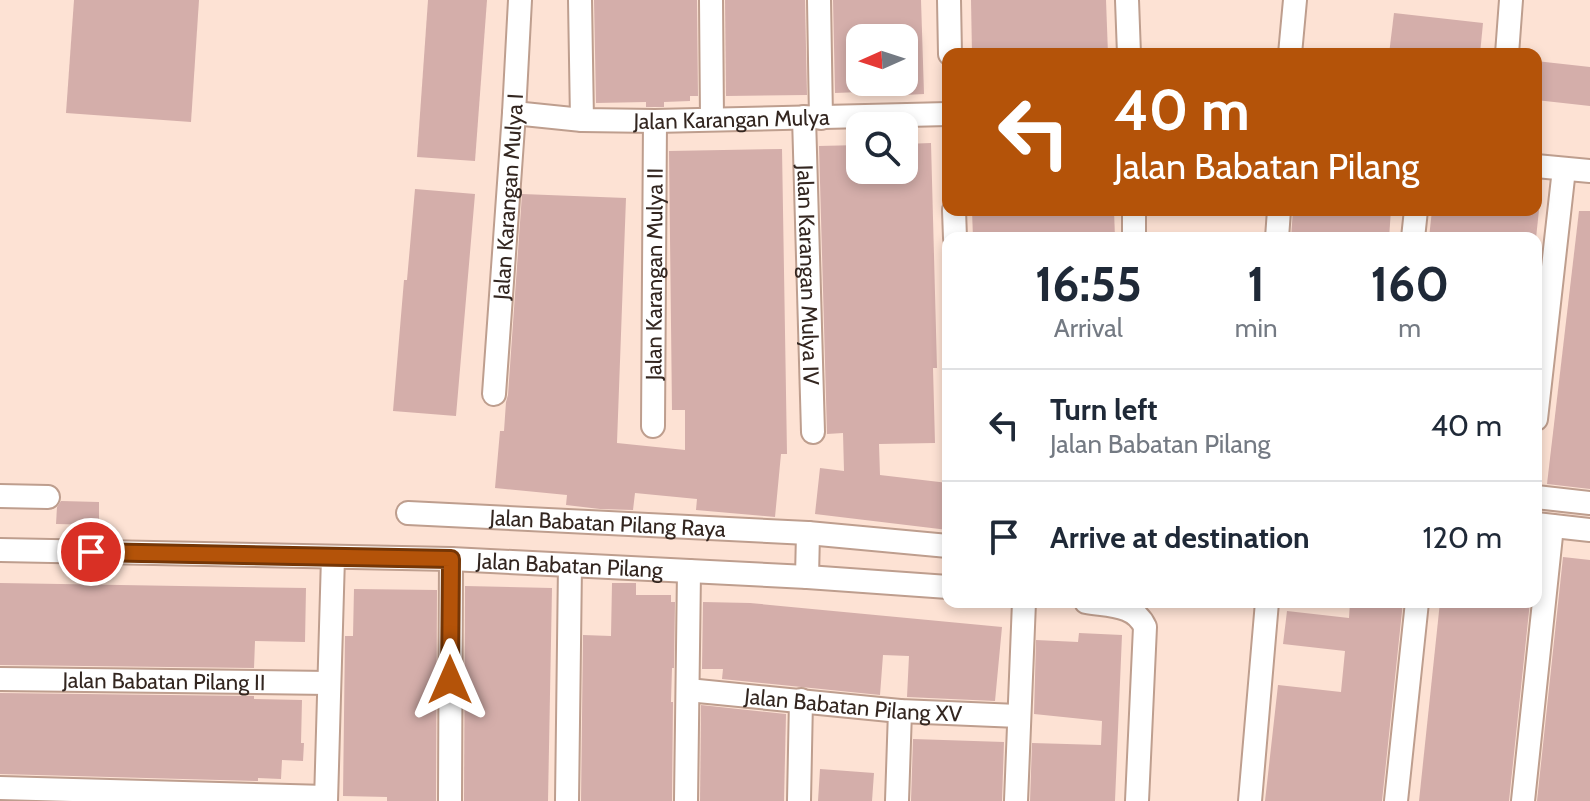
<!DOCTYPE html>
<html lang="en">
<head>
<meta charset="utf-8">
<style>
  :root { --surface:#fff; --page:#f6f6f7; --text:#1f2937; --muted:#747a83; --line:#e0e1e3 }
  body { margin:0; font-family:Cabin,sans-serif; background:var(--page); color:var(--text); height:100vh; display:flex; flex-direction:column; font-size:30px; white-space:nowrap }
  * { box-sizing:border-box; margin:0 }
  p { font-size:26px; color:var(--muted) }
  .icon { flex:none; width:44px; height:44px; fill:none; stroke:currentColor; stroke-width:2; stroke-linecap:round; stroke-linejoin:round }
  .map { position:relative; flex:1; overflow:hidden }
  .side { position:absolute; left:942px; top:232px; width:600px; height:376px; display:flex; flex-direction:column; background:var(--surface); border-radius:16px; box-shadow:0 4px 12px #0003 }
  .side>* { flex:none }
  .hud { position:absolute; left:942px; top:48px; width:600px; height:168px; border-radius:16px; box-shadow:0 4px 12px #0003; background:#b45309; color:#fff; overflow:hidden }
  .needle { width:52px; rotate:267deg }
  .controls { position:absolute; left:846px; top:24px; display:grid; gap:16px }
  .controls a { display:grid; place-items:center; width:72px; height:72px; border-radius:16px; background:var(--surface); box-shadow:0 4px 12px #0003; font-size:40px }
  .pin { position:absolute; display:grid; place-items:center; width:68px; height:68px; color:#fff; margin:-34px; border:4px solid #fff; border-radius:50%; box-shadow:0 2px 8px #0007 }
  .me { position:absolute; width:88px; margin:-44px; rotate:0deg; stroke-linejoin:round; filter:drop-shadow(0 0 6px #0008) }
  .turn { display:flex; align-items:center; gap:28px; height:168px; padding:0 40px; font-size:36px }
  .turn .icon { width:104px; height:104px; stroke-width:2.5 }
  .turn b { display:block; font-size:56px; line-height:68px }
  .eta { display:flex; justify-content:space-evenly; align-items:center; height:136px; text-align:center }
  .eta b { font-size:48px; font-weight:700; line-height:56px }
  ul { padding:0; list-style:none }
  li { display:flex; align-items:center; gap:24px; height:112px; padding:0 40px; border-top:2px solid var(--line) }
  li div { flex:1 }
  li b { display:block; font-size:30px }
  li em { font-style:normal }
  .map>svg:first-child { display:block }
</style>
</head>
<body>
<div class="map">
<svg width="1590" height="801" viewBox="0 0 1590 801">
  <rect width="100%" height="100%" fill="#fde2d4"/>
  <g fill="#d4aeaa">
    <path d="M74,0H199L191,122L66,113Z"/>
    <path d="M428,0H487L475,161L417,157Z"/>
    <path d="M594,0H697L698,96H690V101L664,102V107H646V102L596,103Z"/>
    <path d="M725,0H805L807,95L726,96Z"/>
    <path d="M833,0H921L924,94L904,95V38H860V92L835,93Z"/>
    <path d="M971,0H1106L1108,54H972Z"/>
    <path d="M1394,13L1483,23L1480,54H1389Z"/>
    <path d="M1536,61L1590,67V106L1536,100Z"/>
    <path d="M931,143L937,368H933L935,443L879,444L880,475L948,483V530L815,514L820,468L844,471L843,433L827,434L819,146L860,145V170H904V144Z"/>
    <path d="M782,149L787,454H781L775,517L696,510L697,499L635,493L633,510L600,509L566,505L567,495L495,488L500,431H504L506,402L508,395L522,194L626,198L617,443L685,450V410H672L669,151Z"/>
    <path d="M415,189L475,194L456,416L393,411L404,280H407Z"/>
    <path d="M972,210H1114L1115,238H973Z"/>
    <path d="M1293,210H1391L1389,238H1291Z"/>
    <path d="M1432,210H1539L1536,238H1429Z"/>
    <path d="M1579,211H1590V489L1547,484Z"/>
    <path d="M61,501L99,502V525L56,524L57,507Z"/>
    <path d="M1563,557L1590,560V801H1537Z"/>
    <path d="M0,583L306,588L305,642L255,641L254,668L0,665Z"/>
    <path d="M612,583H636V595H671V602H675L674,668H672L671,702H673L672,801H581L583,635L611,636Z"/>
    <path d="M465,586L552,588L548,801H464Z"/>
    <path d="M354,589L437,590L436,801H387V797L343,796L345,636H353Z"/>
    <path d="M703,602L750,603L1002,627L995,701L907,697L909,656L883,655L880,695L722,679L723,669H702Z"/>
    <path d="M1350,602H1403L1382,801H1265L1278,685L1341,692L1345,651L1283,644L1287,611L1349,618Z"/>
    <path d="M1440,602H1530L1509,801H1419Z"/>
    <path d="M1079,633L1122,635L1115,801H1030L1032,743L1101,745L1102,721L1034,714L1036,640L1078,642Z"/>
    <path d="M0,693L254,696V699L302,700L301,743H304L303,761L282,760L281,779L258,778V781L0,774Z"/>
    <path d="M701,705L786,714L784,801H700Z"/>
    <path d="M913,739L1004,742L1002,801H911Z"/>
    <path d="M820,769L874,773L872,801H818Z"/>
  </g>
  <g fill="none" stroke-linecap="round" stroke-linejoin="round">
    <defs>
      <g id="street">
        <path d="M580,0L582,120"/>
        <path d="M711,0L712,119"/>
        <path d="M819,0L821,118"/>
        <path d="M949,0L950,54"/>
        <path d="M1127,0L1129,54"/>
        <path d="M1290,54L1295,0"/>
        <path d="M1507,54L1511,0"/>
        <path id="s1" d="M514,113L582,120L655,121L948,114"/>
        <path id="s2" d="M804,117L813,432"/>
        <path d="M1536,166L1590,171"/>
        <path d="M954,210L955,238"/>
        <path d="M1134,210V238"/>
        <path d="M1277,238L1279,210"/>
        <path d="M1413,238L1416,210"/>
        <path id="s3" d="M494,394L514,113L520,0"/>
        <path d="M1536,419L1564,169"/>
        <path id="s4" d="M653,426L655,121"/>
        <path d="M0,496L48,497"/>
        <path d="M1536,497L1590,503"/>
        <path id="s5" d="M408,513L808,533L948,546"/>
        <path d="M1536,524L1590,530"/>
        <path id="s6" d="M0,550L451,559L807,577L948,587"/>
        <path d="M807,577L808,533"/>
        <path d="M1086,602C1109,606 1135,604 1145,627L1137,801"/>
        <path id="s7" d="M0,679L329,683"/>
        <path id="s8" d="M688,690L900,711L1019,716"/>
        <path d="M0,788L326,797"/>
        <path d="M326,801L333,557"/>
        <path d="M450,801L451,559"/>
        <path d="M567,801L570,565"/>
        <path d="M686,801L689,571"/>
        <path d="M799,801L801,700"/>
        <path d="M897,801L900,711"/>
        <path d="M1016,801L1024,602"/>
        <path d="M1250,801L1267,602"/>
        <path d="M1396,801L1417,602"/>
        <path d="M1523,801L1552,526"/>
      </g>
    </defs>
    <use href="#street" stroke="#be9e8e" stroke-width="26"/>
    <use href="#street" stroke="#fff" stroke-width="22"/>
  </g>
  <g fill="none" stroke-linecap="round" stroke-linejoin="round">
    <defs>
      <path id="route" d="M91,552L451,559L450,680"/>
    </defs>
    <use href="#route" stroke="#753606" stroke-width="20"/>
    <use href="#route" stroke="#b45309" stroke-width="14"/>
  </g>
  <g text-anchor="middle" dominant-baseline="central" stroke-width="6" stroke-linejoin="round" paint-order="stroke">
    <g font-size="22" fill="#332620" stroke="#fff">
      <text stroke="none"><textPath href="#s1" startOffset="218">Jalan Karangan Mulya</textPath></text>
      <text stroke="none"><textPath href="#s3" startOffset="198">Jalan Karangan Mulya I</textPath></text>
      <text stroke="none"><textPath href="#s4" startOffset="152">Jalan Karangan Mulya II</textPath></text>
      <text stroke="none"><textPath href="#s2" startOffset="158">Jalan Karangan Mulya IV</textPath></text>
      <text stroke="none"><textPath href="#s5" startOffset="200">Jalan Babatan Pilang Raya</textPath></text>
      <text stroke="none"><textPath href="#s6" startOffset="570">Jalan Babatan Pilang</textPath></text>
      <text stroke="none"><textPath href="#s7" startOffset="164">Jalan Babatan Pilang II</textPath></text>
      <text stroke="none"><textPath href="#s8" startOffset="166">Jalan Babatan Pilang XV</textPath></text>
    </g>
  </g>
</svg>
<div class="controls">
<a><svg class="needle" viewBox="-14 -14 28 28"><path d="M0-13l5 13h-10z" fill="#e53935"/><path d="M0 13l5-13h-10z" fill="#747a83"/></svg></a>
<a><svg class="icon" aria-label="search" viewBox="0 0 24 24"><circle cx="10" cy="10" r="6"/><path d="M15 15l6 6"/></svg></a>
</div>
<div class="pin" style="left:91px;top:552px;background:#d93025"><svg class="icon" aria-label="arrive" viewBox="0 0 24 24"><path d="M6 21V4h12l-3 4 3 4H6"/></svg></div>
<svg class="me" style="left:450px;top:680px" viewBox="-20 -20 40 40"><path d="M0-17L14 15 0 8-14 15z" fill="#b45309" stroke="#fff" stroke-width="4"/></svg>
<div class="hud">
<div class="turn"><svg class="icon" aria-label="left" viewBox="0 0 24 24"><path d="M17 20v-9H6M10 6l-5 5 5 5"/></svg><div><b>40 m</b>Jalan Babatan Pilang</div></div>
</div>
<section class="side">
<div class="eta">
<div><b>16:55</b><p>Arrival</p></div>
<div><b>1</b><p>min</p></div>
<div><b>160</b><p>m</p></div>
</div>
<ul>
<li><svg class="icon" aria-label="left" viewBox="0 0 24 24"><path d="M17 20v-9H6M10 6l-5 5 5 5"/></svg><div><b>Turn left</b><p>Jalan Babatan Pilang</p></div><em>40 m</em></li>
<li><svg class="icon" aria-label="arrive" viewBox="0 0 24 24"><path d="M6 21V4h12l-3 4 3 4H6"/></svg><div><b>Arrive at destination</b></div><em>120 m</em></li>
</ul>
</section>
</div>
</body>
</html>
